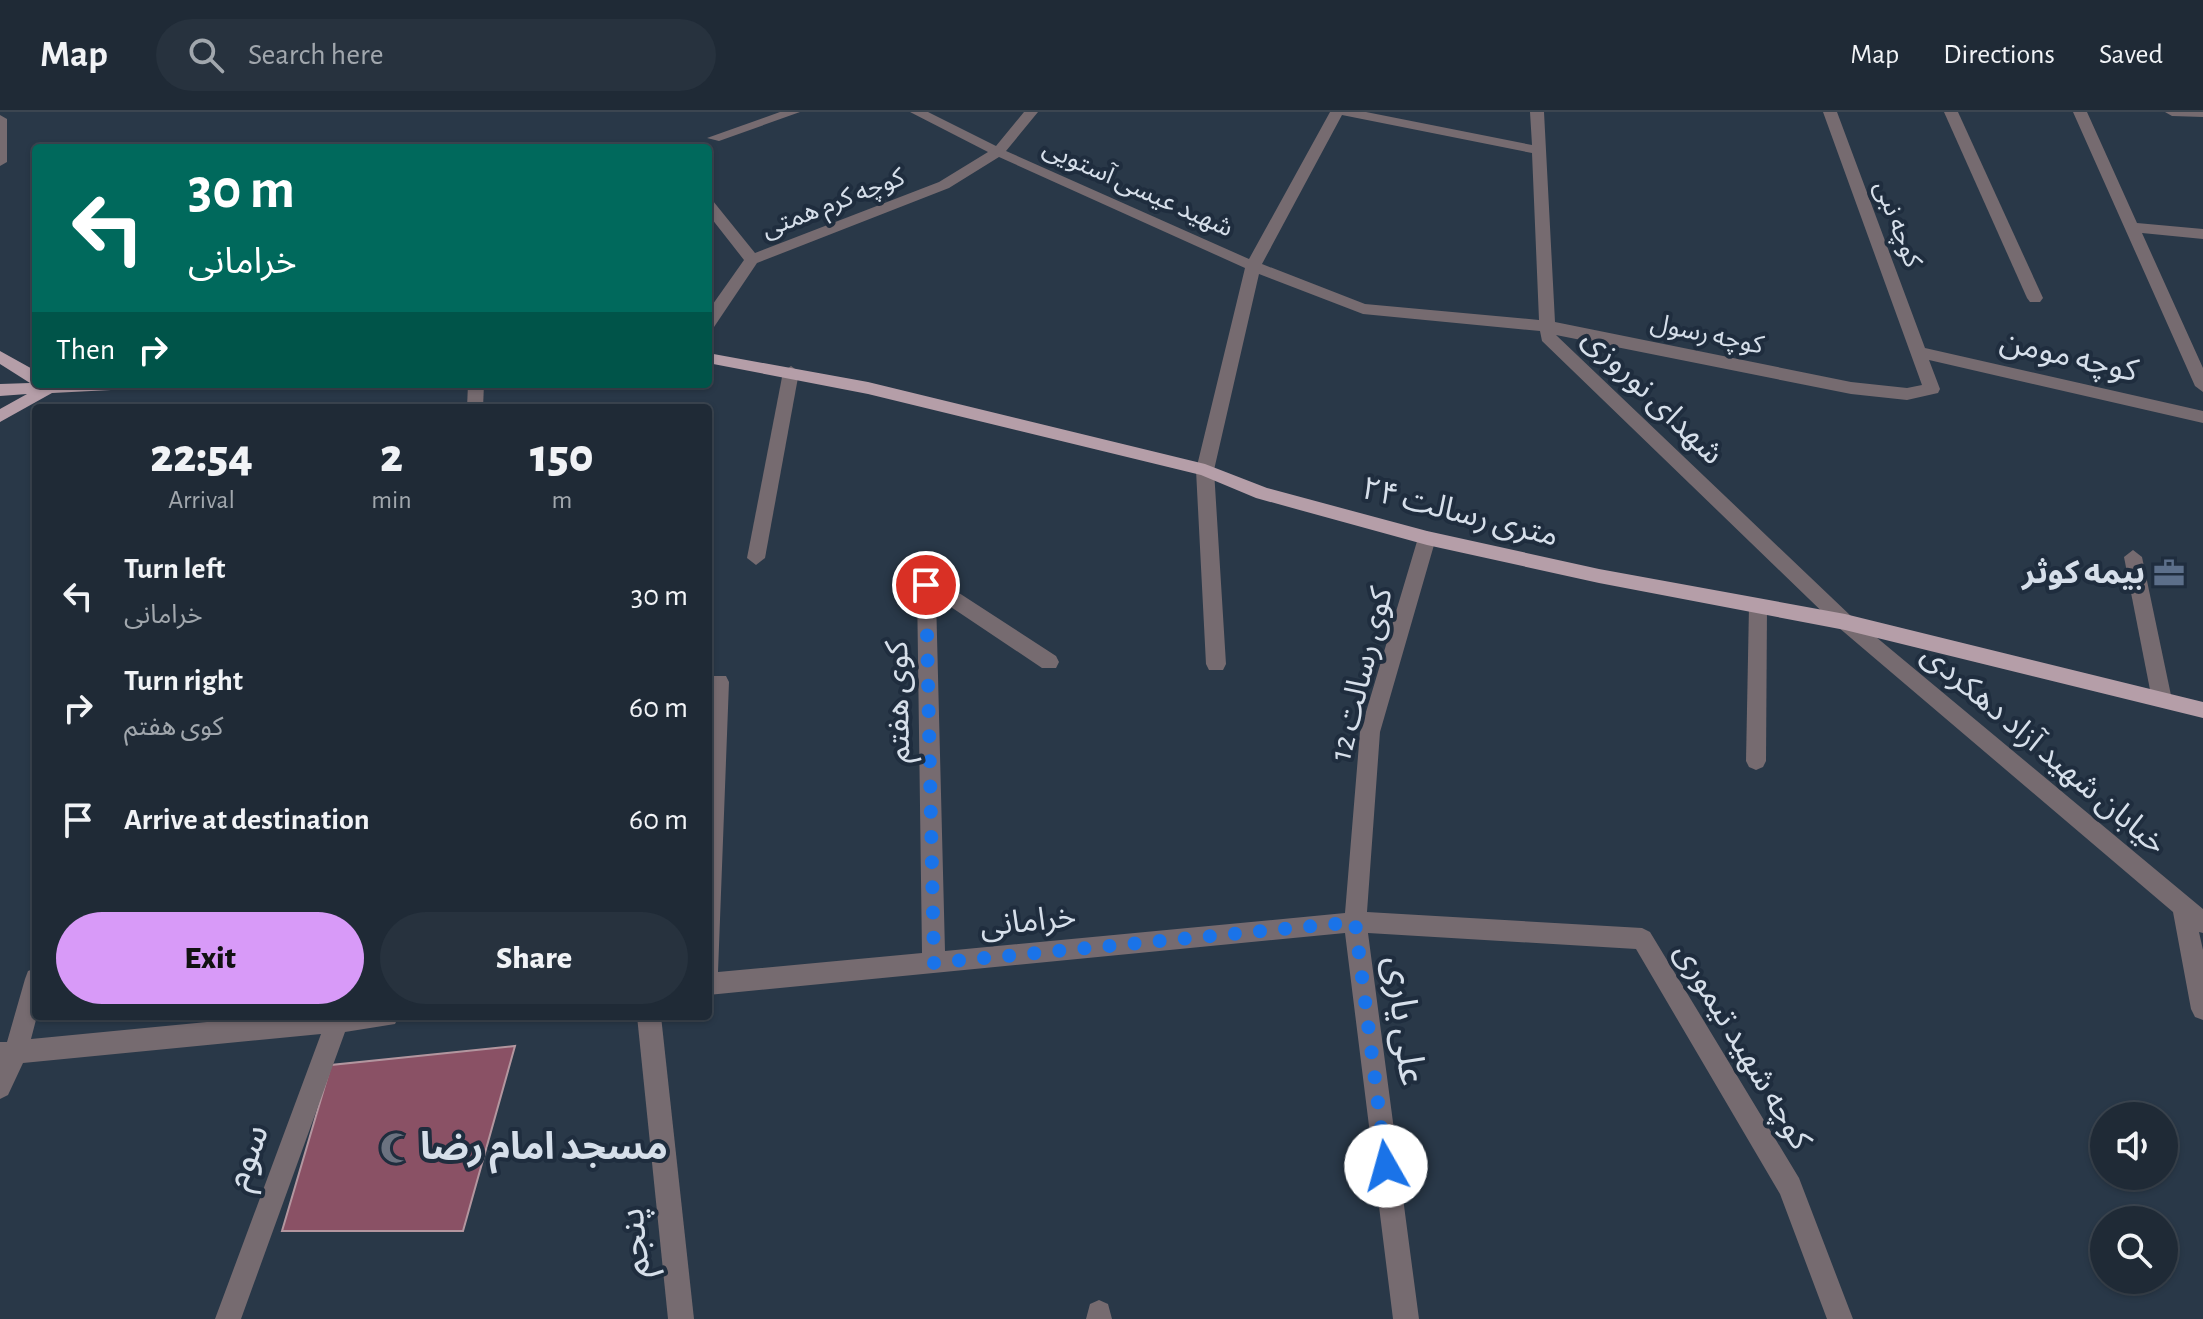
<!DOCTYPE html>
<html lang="en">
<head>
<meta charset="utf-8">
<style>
  :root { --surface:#1f2a36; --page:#27323e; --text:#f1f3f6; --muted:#a1a7ad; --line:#3c4651; --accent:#d89af8 }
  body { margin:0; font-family:"Alegreya Sans","Noto Sans Arabic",sans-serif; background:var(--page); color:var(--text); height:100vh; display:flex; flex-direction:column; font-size:30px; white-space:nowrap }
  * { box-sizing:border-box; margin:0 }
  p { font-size:26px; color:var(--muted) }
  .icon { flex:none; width:44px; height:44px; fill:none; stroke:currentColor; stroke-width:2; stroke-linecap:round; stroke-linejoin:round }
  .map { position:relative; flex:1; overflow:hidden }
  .drawer { position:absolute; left:32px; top:292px; width:680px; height:616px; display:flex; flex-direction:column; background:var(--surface); border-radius:8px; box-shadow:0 2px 6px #0004,0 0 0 2px var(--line) }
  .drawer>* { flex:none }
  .hud { position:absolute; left:32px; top:32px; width:680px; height:244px; border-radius:8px; box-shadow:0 2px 6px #0004,0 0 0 2px var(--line); background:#00695c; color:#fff; overflow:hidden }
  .tools { position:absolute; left:2090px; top:990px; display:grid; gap:16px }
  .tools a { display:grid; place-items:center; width:88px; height:88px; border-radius:50%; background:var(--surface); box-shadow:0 2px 6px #0004,0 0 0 2px var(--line); font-size:40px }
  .pin { position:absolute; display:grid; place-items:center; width:68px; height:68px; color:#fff; margin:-34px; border:4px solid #fff; border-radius:50%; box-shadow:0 2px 8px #0007 }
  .me { position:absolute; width:88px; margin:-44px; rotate:353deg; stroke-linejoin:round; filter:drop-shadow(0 0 6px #0008) }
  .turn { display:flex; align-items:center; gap:28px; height:168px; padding:0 24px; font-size:36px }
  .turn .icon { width:104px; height:104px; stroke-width:2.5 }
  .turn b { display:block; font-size:56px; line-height:68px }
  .then { display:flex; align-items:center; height:76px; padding:0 24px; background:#0003; gap:16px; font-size:30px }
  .eta { display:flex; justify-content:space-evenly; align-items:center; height:136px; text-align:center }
  .eta b { font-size:48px; font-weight:800; line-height:56px }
  .button { display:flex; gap:16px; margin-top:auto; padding:16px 24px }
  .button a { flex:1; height:92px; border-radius:48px; background:var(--accent); color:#111; font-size:32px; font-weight:800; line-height:92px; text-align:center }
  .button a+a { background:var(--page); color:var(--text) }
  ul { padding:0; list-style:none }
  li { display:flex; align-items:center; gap:24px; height:112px; padding:0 24px }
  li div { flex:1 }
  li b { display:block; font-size:30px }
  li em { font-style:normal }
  header { display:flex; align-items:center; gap:48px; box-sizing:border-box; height:112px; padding:0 40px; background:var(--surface); border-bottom:2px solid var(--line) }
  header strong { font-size:38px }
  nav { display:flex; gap:44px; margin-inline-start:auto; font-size:28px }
  .search { width:560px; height:72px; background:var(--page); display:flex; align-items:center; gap:20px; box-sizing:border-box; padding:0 28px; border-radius:44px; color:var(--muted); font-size:30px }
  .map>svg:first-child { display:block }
</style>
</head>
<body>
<header>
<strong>Map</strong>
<div class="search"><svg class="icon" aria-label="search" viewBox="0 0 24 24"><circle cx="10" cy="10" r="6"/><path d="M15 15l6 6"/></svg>Search here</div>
<nav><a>Map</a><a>Directions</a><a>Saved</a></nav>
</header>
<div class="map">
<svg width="2203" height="1207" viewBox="0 0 2203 1207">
  <rect width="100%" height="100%" fill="#293848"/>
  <path fill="#8a5165" stroke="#b3969f" stroke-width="2" d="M515,934L463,1119H282L331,953Z"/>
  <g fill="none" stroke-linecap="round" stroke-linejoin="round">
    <g fill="#766b70" fill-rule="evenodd">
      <path d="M780,0H800L719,29L707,26Z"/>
      <path d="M910,0H928L996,34L1024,0H1038L1006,39L1249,147L1330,0H1366L1532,33L1530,0H1544L1555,210L1851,270L1907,276L1922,273L1823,0H1837L1925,236L2203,299V311L1929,248L1940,277L1938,281L1907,288L1851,282L1556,223L1852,505L2203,797V821L2199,820L2203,838V908L2195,905L2191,897L2173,800L1838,515L1542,229L1540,219L1363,202L1259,162L1214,358L1226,552L1223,558H1209L1206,552L1196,358L1245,156L999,45L949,76L757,151L714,215L708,216V199L744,148L708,102V88L713,89L755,141L939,70L988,40ZM1342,3L1532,41L1539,208L1365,192L1262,152Z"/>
      <path d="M1944,0H1958L2043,186L2040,190H2030L2027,186Z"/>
      <path d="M2073,0H2087L2137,111L2203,117V127L2142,121L2203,256V280L2195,274Z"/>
      <path d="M2165,0H2203V5L2172,4Z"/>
      <path d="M0,3L7,7V50L0,54Z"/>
      <path d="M791,254L799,260L765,446L756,453L747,446L783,260Z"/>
      <path d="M468,272H484L483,296H467Z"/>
      <path d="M1427,419L1436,426L1380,620L1367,800L1642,816L1650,820L1799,1066L1853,1207H1827L1780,1082L1636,837L1368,821L1419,1207H1393L1345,821L708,883V597L712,564H726L729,570L718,860L922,841L917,473L926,466L939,468L1056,544L1059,550L1056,556H1042L936,485L945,839L1345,801L1360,620L1418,426Z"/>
      <path d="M2133,438L2142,445L2172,588L2169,594H2155L2152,588L2124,445Z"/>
      <path d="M1758,487L1767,494L1766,649L1763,655L1756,658L1749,655L1746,649L1749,494Z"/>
      <path d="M36,856L37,904L31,927L270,904H399L395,912L345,920L241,1207H215L321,922L23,951L8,983L0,987V930H7L25,867L28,859Z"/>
      <path d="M637,904H661L694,1207H668Z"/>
      <path d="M1099,1188L1108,1192L1112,1207H1086L1090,1192Z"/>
    </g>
    <g fill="#b59ea8" fill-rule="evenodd">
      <path d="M0,239L36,259V272H119L111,278L52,281L0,310V297L27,282L0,284V272L30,271L0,252Z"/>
      <path d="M708,241L868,270L1205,352L1267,376L1427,419L1599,457L1845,502L2203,590V606L1845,518L1599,471L1427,433L1256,386L1201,363L868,282L708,251Z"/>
    </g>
  </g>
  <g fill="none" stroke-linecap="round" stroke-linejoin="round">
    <path stroke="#1a73e8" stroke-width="14" stroke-dasharray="0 25.2" d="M926,473L934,851L1355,810L1386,1054"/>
  </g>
  <defs>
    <symbol id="office-bare" viewBox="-9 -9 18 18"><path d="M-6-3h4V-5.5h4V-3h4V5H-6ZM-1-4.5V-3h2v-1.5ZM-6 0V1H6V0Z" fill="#5c6f8a" stroke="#1f2d3e" stroke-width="2.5" paint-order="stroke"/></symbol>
    <symbol id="mosque-bare" viewBox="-9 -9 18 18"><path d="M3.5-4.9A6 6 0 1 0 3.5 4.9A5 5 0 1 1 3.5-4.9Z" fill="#6b7280" stroke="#1f2d3e" stroke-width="2.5" paint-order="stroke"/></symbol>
  </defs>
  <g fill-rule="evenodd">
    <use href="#office-bare" x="2147" y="439" width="44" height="44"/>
    <use href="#mosque-bare" x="374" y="1014" width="44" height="44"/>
  </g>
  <g text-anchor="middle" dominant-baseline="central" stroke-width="8" stroke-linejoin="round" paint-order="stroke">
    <g font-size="26" fill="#d6dfea" stroke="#1f2d3e">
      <text transform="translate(1138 76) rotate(24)">شهید عیسی آستویی</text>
      <text transform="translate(833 91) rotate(-21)">کوچه کرم همتی</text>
      <text transform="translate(1898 112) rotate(69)">کوچه نبی</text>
      <text transform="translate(1707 222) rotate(12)">کوچه رسول</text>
    </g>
    <g font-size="32" fill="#d6dfea" stroke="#1f2d3e">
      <text transform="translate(2069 244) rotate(13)">کوچه مومن</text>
      <text transform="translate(1653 284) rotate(44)">شهدای نوروزی</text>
      <text transform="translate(1460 400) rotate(14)">۲۴ متری رسالت</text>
      <text transform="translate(1361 562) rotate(-76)">کوی رسالت 12</text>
      <text transform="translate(898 590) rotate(-91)">کوی هفتم</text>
      <text transform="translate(2044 637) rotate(40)">خیابان شهید آزاد دهکردی</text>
      <text transform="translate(1028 809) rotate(-6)">خرامانی</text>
      <text transform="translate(1743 934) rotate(59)">کوچه شهید تیموری</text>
    </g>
    <g font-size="32" font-weight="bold" fill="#d6dfea" stroke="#1f2d3e" text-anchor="end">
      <text x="2145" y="461">بیمه کوثر</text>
    </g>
    <g font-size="38" fill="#d6dfea" stroke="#1f2d3e">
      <text transform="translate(1404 909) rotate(83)">علی یاری</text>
      <text transform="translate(247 1045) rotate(-70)">سوم</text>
      <text transform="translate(635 1131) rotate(-96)">پنجم</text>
    </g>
    <g font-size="38" font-weight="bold" fill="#d6dfea" stroke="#1f2d3e" text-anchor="start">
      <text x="420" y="1036">مسجد امام رضا</text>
    </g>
  </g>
</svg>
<div class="tools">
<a><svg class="icon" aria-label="sound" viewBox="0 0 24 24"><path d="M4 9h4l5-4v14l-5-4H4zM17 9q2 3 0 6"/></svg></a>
<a><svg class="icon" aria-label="search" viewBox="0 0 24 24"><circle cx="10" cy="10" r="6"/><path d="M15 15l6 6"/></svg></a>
</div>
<div class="pin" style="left:926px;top:473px;background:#d93025"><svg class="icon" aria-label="arrive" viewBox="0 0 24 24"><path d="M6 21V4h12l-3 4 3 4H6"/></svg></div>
<svg class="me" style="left:1386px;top:1054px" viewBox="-20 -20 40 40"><circle r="19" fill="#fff"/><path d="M0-13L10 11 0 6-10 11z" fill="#1a73e8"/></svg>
<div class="hud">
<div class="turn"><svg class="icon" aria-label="left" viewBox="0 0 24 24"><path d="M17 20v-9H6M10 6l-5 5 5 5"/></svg><div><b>30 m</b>خرامانی</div></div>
<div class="then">Then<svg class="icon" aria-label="right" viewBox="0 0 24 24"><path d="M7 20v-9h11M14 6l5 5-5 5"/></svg></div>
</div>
<section class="drawer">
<div class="eta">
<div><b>22:54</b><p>Arrival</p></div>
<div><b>2</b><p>min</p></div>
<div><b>150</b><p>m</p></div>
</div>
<ul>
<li><svg class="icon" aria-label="left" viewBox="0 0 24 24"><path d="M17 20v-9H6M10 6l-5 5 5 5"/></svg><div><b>Turn left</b><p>خرامانی</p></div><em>30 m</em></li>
<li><svg class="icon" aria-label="right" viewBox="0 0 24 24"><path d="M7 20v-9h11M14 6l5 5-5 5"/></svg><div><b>Turn right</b><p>کوی هفتم</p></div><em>60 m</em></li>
<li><svg class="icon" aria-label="arrive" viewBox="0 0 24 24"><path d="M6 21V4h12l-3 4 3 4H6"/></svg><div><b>Arrive at destination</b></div><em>60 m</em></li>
</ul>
<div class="button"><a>Exit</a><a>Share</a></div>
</section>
</div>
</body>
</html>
